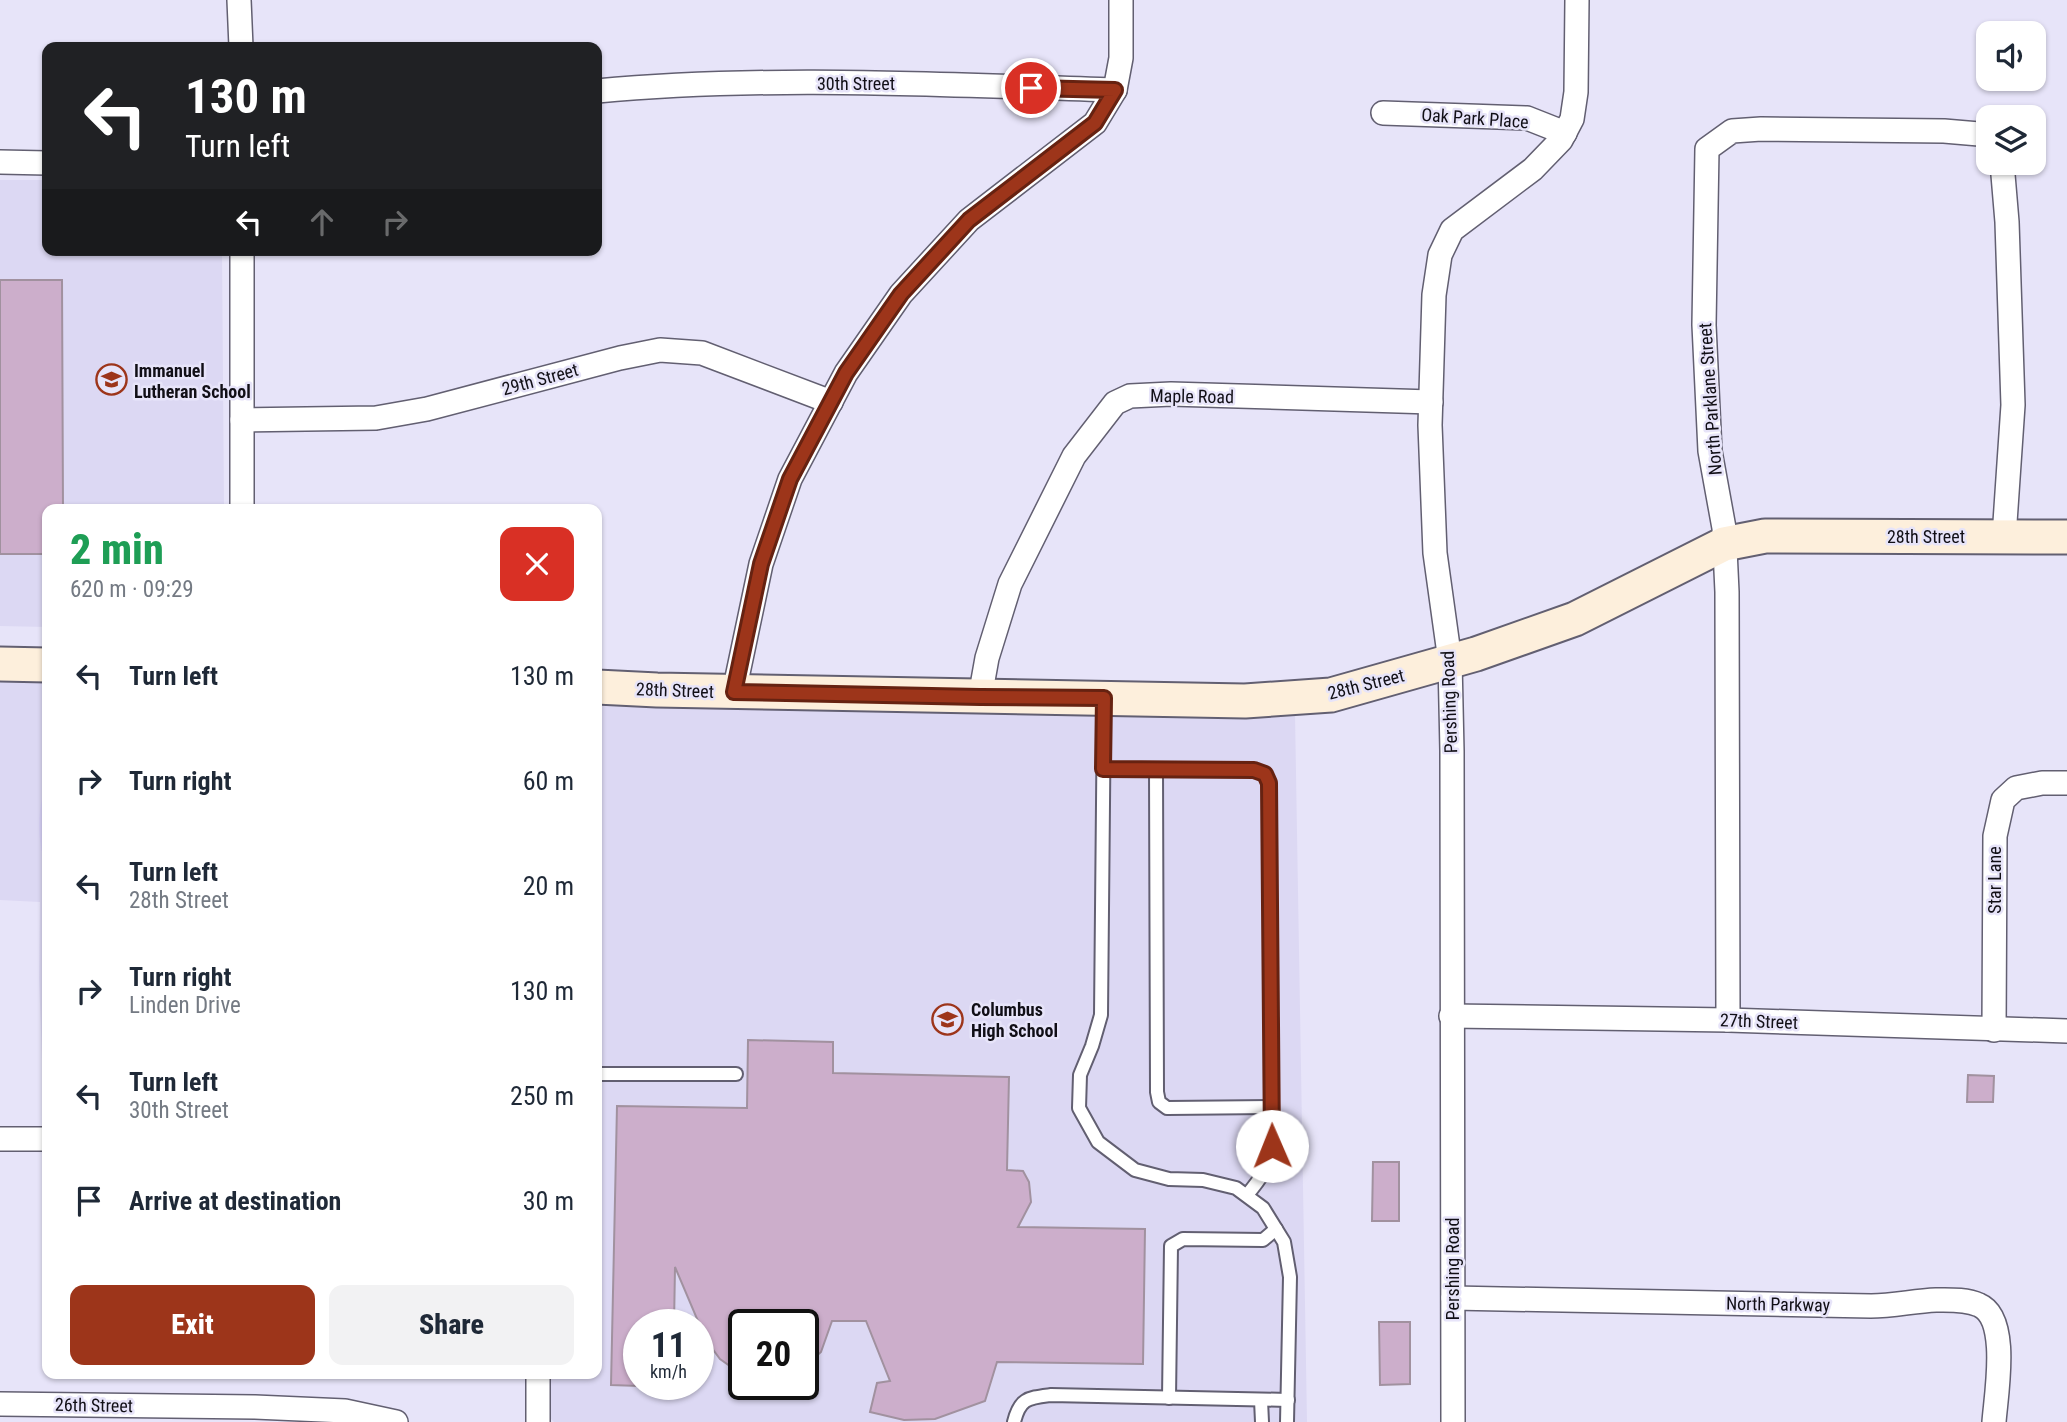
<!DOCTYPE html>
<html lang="en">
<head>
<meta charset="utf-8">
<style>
  :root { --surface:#fff; --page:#f2f2f3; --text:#1f2937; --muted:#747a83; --accent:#9d351a }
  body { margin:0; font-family:"Roboto Condensed",sans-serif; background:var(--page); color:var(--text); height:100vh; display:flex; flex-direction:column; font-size:26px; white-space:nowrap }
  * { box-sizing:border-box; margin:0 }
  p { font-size:23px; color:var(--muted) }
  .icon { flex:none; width:38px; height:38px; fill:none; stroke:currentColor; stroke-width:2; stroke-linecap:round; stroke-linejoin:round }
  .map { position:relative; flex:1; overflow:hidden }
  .drawer { position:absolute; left:42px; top:504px; width:560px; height:875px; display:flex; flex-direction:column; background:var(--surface); border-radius:14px; box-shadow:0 2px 5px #0004 }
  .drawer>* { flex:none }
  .banner { position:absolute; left:42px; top:42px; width:560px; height:214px; border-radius:14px; box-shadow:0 2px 5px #0004; background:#202124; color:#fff; overflow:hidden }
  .buttons { position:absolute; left:1976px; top:21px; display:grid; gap:14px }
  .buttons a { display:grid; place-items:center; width:70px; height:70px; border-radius:14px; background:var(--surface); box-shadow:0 2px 5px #0004; font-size:35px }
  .speed { position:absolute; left:623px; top:1309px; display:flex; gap:14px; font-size:35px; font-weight:700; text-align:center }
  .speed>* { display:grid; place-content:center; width:91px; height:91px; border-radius:50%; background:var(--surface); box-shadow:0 2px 5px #0004; line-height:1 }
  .speed small { font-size:18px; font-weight:400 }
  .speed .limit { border:4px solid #111; border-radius:10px; background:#fff; color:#111 }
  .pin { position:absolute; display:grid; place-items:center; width:60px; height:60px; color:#fff; margin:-30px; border:4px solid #fff; border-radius:50%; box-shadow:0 2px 7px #0007 }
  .me { position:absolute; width:77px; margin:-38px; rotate:359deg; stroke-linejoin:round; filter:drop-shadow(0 0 5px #0008) }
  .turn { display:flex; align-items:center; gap:24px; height:147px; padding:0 28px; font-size:32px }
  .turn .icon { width:91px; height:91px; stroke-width:2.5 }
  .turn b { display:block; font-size:49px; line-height:60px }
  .lanes { display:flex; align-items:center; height:66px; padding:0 28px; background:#0003; justify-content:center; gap:35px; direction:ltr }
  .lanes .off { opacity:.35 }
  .round { display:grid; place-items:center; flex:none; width:74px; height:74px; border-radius:14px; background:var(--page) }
  .headline { display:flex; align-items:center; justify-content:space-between; height:119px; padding:0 28px }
  h1 { font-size:42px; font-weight:800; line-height:52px; color:#1e9e55 }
  .cta { display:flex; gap:14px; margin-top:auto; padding:14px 28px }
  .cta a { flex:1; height:80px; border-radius:14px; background:var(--accent); color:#fff; font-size:28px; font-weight:800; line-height:80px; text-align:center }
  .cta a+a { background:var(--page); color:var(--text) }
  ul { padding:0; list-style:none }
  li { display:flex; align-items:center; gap:21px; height:105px; padding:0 28px }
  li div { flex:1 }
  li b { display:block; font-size:26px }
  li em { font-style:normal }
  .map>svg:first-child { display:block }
</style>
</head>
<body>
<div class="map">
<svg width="2067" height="1422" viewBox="0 0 2067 1422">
  <rect width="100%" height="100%" fill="#e7e4f9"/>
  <g fill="#dcd8f3" fill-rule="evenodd">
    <path d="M0,180H47V250H222L224,509H47V627L0,626Z"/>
    <path d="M0,677L47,678V1111H44L39,978L40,902L0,900Z"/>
    <path d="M597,706L1295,714L1307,1422H554L551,1419V1374H597ZM639,1325H698V1384H639ZM744,1325H803V1384H744Z"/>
  </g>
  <path fill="#d7d1f6" d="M47,781V869C36,841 37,809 47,781Z"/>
  <g fill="#ccaecb" stroke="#a1919f" stroke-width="2">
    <path d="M0,280H62L63,509H47V554H0Z"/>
    <path d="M748,1040L833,1042V1073L1009,1077L1007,1170L1023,1171L1029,1182L1031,1202L1018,1227L1145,1229L1143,1364L997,1362L985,1401L935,1419L904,1420L870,1412L877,1383L890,1381L866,1321H832L821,1352L803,1368V1325H744V1376L720,1359L706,1340L675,1267L674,1325H639V1386L611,1385L617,1106L747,1108Z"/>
    <path d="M1968,1075L1994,1076L1993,1102H1967Z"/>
    <path d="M1373,1162H1399V1221H1372Z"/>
    <path d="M1379,1322H1410V1384L1380,1385Z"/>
  </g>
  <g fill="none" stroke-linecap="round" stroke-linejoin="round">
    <defs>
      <g id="lane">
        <path d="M1104,698L1101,1015L1092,1046L1080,1075L1079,1108L1098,1142L1135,1170L1169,1179L1203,1180L1236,1188L1263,1208L1284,1242L1290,1277L1287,1422"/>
        <path d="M1103,769L1254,770L1265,774L1269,783L1272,1146C1268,1169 1261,1178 1247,1195"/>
        <path d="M1156,769L1157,1092L1159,1102L1167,1108L1271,1107"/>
        <path d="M597,1074H736"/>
        <path d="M1169,1398L1171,1246L1183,1239L1263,1240L1276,1229"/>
        <path d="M1261,1400L1262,1422"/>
        <path d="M1014,1422C1020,1398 1028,1398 1051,1395L1288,1400"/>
      </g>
      <g id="street">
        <path d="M239,0L241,47"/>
        <path d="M597,91C769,75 942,85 1115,90"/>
        <path d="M1383,113L1527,118L1565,133"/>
        <path d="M0,162L47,163"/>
        <path d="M2002,163L2007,222L2013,405L2004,537"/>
        <path d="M242,420L376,418L427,409L620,358L660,350L702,353L831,402"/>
        <path d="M242,509V250"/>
        <path d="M734,692L761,564L790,479L846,373L901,294L969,220L1095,123L1115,90L1121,58V0"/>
        <path d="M980,697L987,658L1010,584L1074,456L1115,403L1130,396L1171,394L1431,402"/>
        <path d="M1451,1016L1728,1020L2067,1031"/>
        <path d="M1728,1020L1727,592L1724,528L1710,451L1704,325L1707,149L1732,131L1761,129L1944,131L1979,134L1988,138"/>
        <path d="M1994,1030L1995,836L2003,800L2016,788L2042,783H2067"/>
        <path d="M0,1139H47"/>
        <path d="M1453,1298L1871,1306C1893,1306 1914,1301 1936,1300C1949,1300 1966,1299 1979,1305C2010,1318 1996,1394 1994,1422"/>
        <path d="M0,1404L255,1407L345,1411L396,1422"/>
        <path d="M538,1422V1374"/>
        <path d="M1453,1422L1452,751L1450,661L1435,553L1430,425L1434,295L1440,255L1452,230L1533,169L1561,140L1572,119L1576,92L1577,0"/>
      </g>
      <g id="secondary">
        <path d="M0,664L47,665"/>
        <path d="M597,687L657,690L1245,701L1331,695L1476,654L1575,619L1724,544L1765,536L2067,537"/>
      </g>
    </defs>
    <use href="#lane" stroke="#625f71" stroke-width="16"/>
    <use href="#street" stroke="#625f71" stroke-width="26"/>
    <use href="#secondary" stroke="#625f71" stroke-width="37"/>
    <use href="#lane" stroke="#fff" stroke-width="12"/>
    <use href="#street" stroke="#fff" stroke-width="23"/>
    <use href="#secondary" stroke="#fdefdc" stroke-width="33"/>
  </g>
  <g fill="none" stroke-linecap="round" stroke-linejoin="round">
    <defs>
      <path id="route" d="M1031,88L1115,90L1095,123L969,220L901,294L846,373L790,479L761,564L734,692L980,697L1104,698L1103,769L1254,770L1265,774L1269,783L1272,1146"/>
    </defs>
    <use href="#route" stroke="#621" stroke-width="18"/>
    <use href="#route" stroke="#9d351a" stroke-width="12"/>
  </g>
  <defs>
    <symbol id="school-ring" viewBox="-11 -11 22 22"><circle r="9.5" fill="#e7e4f9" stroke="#9d351a" stroke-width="1.5"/><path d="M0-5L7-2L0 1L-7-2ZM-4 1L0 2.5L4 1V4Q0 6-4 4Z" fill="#9d351a"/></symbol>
  </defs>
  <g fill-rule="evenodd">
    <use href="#school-ring" x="94" y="362" width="35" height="35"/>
    <use href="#school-ring" x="930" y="1002" width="35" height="35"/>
  </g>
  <g text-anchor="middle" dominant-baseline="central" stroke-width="5" stroke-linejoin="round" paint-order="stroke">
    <g font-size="18" fill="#110f16" stroke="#e7e4f9">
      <text x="856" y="83">30th Street</text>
      <text transform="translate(1475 118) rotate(4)">Oak Park Place</text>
      <text transform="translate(540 379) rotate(-15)">29th Street</text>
      <text transform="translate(1192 396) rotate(1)">Maple Road</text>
      <text transform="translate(1710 399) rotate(-94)">North Parklane Street</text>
      <text x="1926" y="536">28th Street</text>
      <text transform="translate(1366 684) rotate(-14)">28th Street</text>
      <text transform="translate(675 690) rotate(2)">28th Street</text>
      <text transform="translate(1449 702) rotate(-92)">Pershing Road</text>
      <text transform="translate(1994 880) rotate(-90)">Star Lane</text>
      <text transform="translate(1759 1021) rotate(2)">27th Street</text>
      <text transform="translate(1452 1269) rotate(-90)">Pershing Road</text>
      <text transform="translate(1778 1304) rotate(1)">North Parkway</text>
      <text transform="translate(94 1405) rotate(1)">26th Street</text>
    </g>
    <g font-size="18" font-weight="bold" fill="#110f16" stroke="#e7e4f9" text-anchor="start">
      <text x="134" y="370">Immanuel<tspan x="134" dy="21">Lutheran School</tspan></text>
      <text x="971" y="1009">Columbus<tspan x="971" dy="21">High School</tspan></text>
    </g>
  </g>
</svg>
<div class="buttons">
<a><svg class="icon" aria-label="sound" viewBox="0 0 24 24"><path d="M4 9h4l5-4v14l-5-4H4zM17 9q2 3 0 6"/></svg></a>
<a><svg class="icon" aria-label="layers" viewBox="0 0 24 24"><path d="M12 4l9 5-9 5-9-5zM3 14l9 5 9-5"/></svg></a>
</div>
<div class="speed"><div>11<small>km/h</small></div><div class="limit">20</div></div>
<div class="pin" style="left:1031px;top:88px;background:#d93025"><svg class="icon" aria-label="arrive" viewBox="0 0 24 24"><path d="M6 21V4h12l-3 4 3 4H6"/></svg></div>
<svg class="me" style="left:1272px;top:1146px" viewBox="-20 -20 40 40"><circle r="19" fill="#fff"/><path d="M0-13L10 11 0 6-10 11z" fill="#9d351a"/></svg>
<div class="banner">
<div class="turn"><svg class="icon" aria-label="left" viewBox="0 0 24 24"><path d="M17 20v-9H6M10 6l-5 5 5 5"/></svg><div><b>130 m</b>Turn left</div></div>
<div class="lanes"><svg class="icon" aria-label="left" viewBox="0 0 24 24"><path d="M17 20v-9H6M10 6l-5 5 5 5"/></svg><svg class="icon off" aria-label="ahead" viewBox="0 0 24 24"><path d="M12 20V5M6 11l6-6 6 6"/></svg><svg class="icon off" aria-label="right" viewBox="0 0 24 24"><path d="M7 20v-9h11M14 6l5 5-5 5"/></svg></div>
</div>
<section class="drawer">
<div class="headline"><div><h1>2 min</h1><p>620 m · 09:29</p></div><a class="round" style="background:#d93025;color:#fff"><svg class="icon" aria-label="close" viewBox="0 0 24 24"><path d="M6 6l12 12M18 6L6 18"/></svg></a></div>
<ul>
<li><svg class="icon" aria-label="left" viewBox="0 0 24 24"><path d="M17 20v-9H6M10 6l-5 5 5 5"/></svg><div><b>Turn left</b></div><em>130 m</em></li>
<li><svg class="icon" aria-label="right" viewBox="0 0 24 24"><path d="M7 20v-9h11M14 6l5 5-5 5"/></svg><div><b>Turn right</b></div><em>60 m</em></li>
<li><svg class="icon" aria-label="left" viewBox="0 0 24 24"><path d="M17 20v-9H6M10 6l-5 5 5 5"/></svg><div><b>Turn left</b><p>28th Street</p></div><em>20 m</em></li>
<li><svg class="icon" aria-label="right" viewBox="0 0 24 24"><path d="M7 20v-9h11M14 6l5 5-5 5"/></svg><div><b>Turn right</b><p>Linden Drive</p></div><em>130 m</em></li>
<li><svg class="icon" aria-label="left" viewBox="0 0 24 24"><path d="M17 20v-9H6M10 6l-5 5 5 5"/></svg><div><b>Turn left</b><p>30th Street</p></div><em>250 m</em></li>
<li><svg class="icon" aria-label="arrive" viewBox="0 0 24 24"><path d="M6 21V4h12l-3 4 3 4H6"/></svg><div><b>Arrive at destination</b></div><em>30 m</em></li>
</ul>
<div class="cta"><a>Exit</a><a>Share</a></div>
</section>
</div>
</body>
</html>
